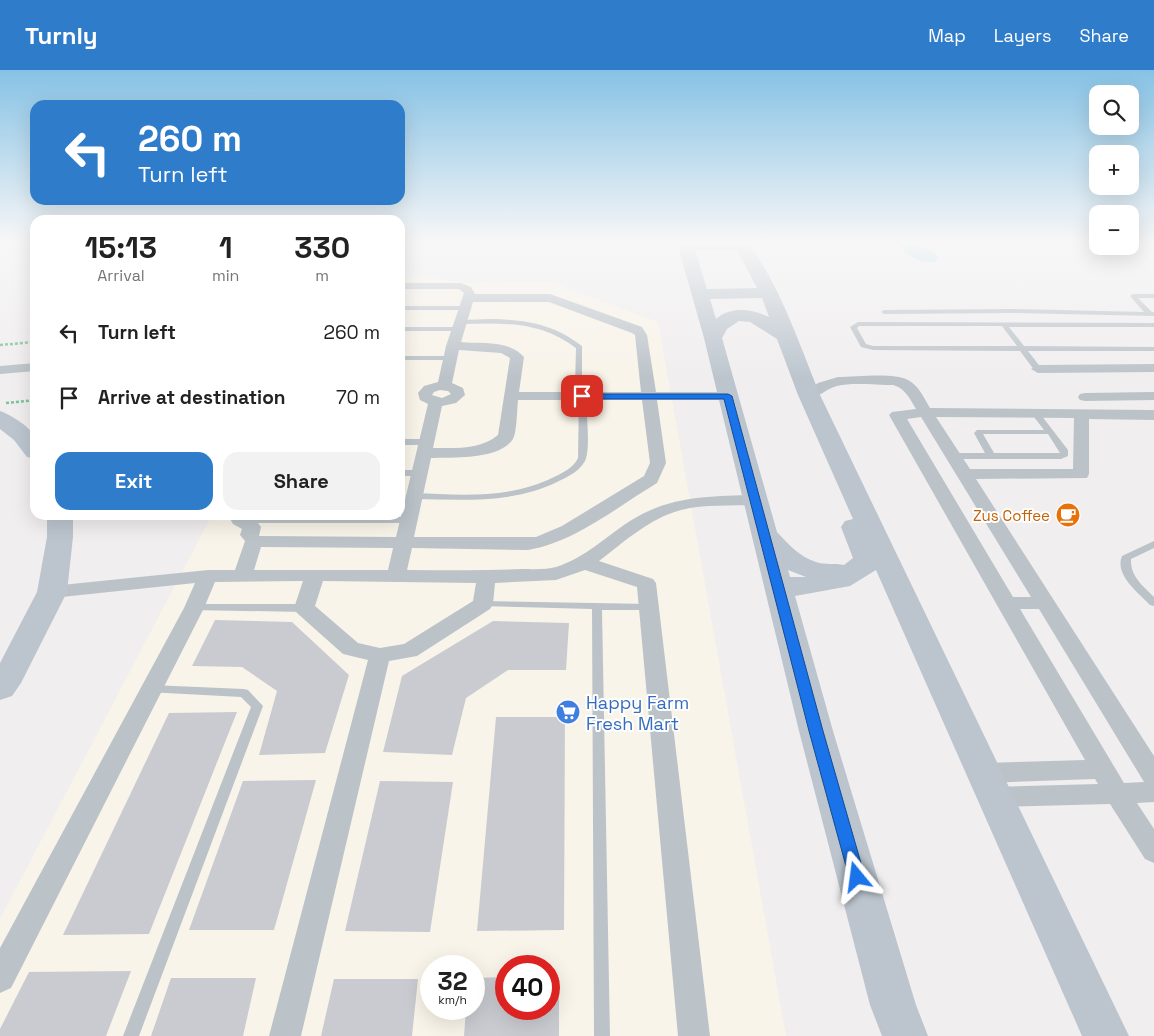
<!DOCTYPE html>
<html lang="en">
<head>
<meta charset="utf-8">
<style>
  :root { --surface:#fff; --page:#f2f2f2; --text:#222; --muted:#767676; --accent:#2e7cca }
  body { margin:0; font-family:"Space Grotesk",sans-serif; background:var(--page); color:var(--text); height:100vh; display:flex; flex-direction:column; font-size:19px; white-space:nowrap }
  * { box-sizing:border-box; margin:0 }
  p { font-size:16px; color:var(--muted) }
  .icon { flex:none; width:28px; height:28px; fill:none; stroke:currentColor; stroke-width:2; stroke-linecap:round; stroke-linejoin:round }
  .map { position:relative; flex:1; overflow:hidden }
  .drawer { position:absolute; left:30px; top:145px; width:375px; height:305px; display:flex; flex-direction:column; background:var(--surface); border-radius:15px; box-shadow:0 5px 20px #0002 }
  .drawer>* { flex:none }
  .top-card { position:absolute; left:30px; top:30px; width:375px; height:105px; border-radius:15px; box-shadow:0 5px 20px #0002; background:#2e7cca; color:#fff; overflow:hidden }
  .tools { position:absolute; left:1089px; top:15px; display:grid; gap:10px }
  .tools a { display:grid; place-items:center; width:50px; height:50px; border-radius:10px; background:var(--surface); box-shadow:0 5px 20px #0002; font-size:25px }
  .speed { position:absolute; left:420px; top:885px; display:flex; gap:10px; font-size:25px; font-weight:700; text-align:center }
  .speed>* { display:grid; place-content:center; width:65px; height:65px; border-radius:50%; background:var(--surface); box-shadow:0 5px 20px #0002; line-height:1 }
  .speed small { font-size:12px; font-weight:400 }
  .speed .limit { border:8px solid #d22; background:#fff; color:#111 }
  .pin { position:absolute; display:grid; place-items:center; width:42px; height:42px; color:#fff; margin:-21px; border-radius:10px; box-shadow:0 2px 8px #0006 }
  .me { position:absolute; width:55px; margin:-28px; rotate:344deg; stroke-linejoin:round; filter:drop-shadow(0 0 4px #0008) }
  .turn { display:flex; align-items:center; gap:18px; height:105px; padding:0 25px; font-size:22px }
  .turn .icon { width:65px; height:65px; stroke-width:2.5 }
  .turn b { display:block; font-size:35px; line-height:42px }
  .eta { display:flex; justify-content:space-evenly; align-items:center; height:85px; text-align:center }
  .eta b { font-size:30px; font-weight:600; line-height:35px }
  .primary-button { display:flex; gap:10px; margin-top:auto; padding:10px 25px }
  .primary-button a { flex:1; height:58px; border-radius:15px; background:var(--accent); color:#fff; font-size:20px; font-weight:600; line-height:58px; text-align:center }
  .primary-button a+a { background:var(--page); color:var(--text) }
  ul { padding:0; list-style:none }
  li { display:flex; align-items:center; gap:15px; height:65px; padding:0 25px }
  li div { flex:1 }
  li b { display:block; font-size:19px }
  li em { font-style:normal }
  header { display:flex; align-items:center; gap:30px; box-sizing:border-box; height:70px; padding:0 25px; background:var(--accent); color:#fff }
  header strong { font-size:24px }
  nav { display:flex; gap:28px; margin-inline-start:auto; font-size:18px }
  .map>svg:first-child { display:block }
</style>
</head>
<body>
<header>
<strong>Turnly</strong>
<nav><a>Map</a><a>Layers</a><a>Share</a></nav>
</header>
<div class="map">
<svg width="1154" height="966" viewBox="0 0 1154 966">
  <rect width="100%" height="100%" fill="#f0eeee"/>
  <path fill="#f9f4e9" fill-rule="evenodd" d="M400,205L432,207L463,213L552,212L658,252L786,966H0V849L212,445H400ZM431,896H474V939H431ZM506,896H549V939H506Z"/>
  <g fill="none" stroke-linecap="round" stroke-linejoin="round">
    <path fill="#93d6e1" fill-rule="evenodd" d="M897,173C910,173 930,175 938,187L936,191C921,195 905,185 897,173Z"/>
  </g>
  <g fill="#c9cbd0">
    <path d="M215,550L292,552L349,605L325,683L259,685L277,621L242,597L192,596Z"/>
    <path d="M493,551L569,553L566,600H508L466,628L452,685L383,682L402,606Z"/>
    <path d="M237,642L149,864L63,865L169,643Z"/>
    <path d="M496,647H565L564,860L477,861Z"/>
    <path d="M316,710L274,860H189L243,711Z"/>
    <path d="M380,711L453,712L430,862L345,861Z"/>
    <path d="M131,901L106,966H0V959L29,902Z"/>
    <path d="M506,907V939H549V907H559V966H464L466,939H474V908Z"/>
    <path d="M171,908H256L243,966H151Z"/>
    <path d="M334,909H418L412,966H321Z"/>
  </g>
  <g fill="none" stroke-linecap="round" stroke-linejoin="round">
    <g stroke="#7dc39c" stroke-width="2.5" stroke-dasharray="3 2" stroke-linecap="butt">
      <path d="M0,275L35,272"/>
      <path d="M6,333L35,330"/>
    </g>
    <g fill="#bbc3c9" fill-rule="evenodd">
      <path d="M1133,224H1154V228H1138L1152,242H1154V246L1012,243L884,244L881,242L884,240L1012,239L1144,242L1130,226Z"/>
      <path d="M400,236H465L468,238L465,240H400Z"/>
      <path d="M492,249C527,250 553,254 582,276V319H576L575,317L576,278C540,251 504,253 461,254L458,252L461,250Z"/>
      <path d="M858,252L1154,253V257H1009L1024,276L1154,277V281H1028L1042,299L1038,301H1035L1020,281L873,280L861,277L850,257ZM859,256H1002L1017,276H873L866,274L857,258Z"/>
      <path d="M400,257H458L461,259L458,261H400Z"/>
      <path d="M400,286H450L454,288L450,290H400Z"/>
      <path d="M579,324H582L586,326C586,341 591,379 585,391C580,400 570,406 561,410C515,434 464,430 414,429L409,426L414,423C462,425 510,429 554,407C563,403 574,397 578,388Z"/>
      <path d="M1032,341H1038L1068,380V386L1061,389H954L950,386L954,383H985L974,363L977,360H1044L1031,343ZM983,364H1048L1060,383H994Z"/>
      <path d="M400,369H427L431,372L427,375H400Z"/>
      <path d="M400,400H419L423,403L419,406H400Z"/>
      <path d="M314,445L408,447L413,450L408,453H242L237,450L242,447Z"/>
      <path d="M1154,471V478L1131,489C1130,506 1143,516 1154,527V536L1150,535C1139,523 1114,505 1122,486Z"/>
      <path d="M483,531L650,534L655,537L650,540H602L610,966H594L592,539L479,536L478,534L479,532Z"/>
      <path d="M194,534H304L309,538L304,542L190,540L189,538L190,536Z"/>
      <path d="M151,615L244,619L248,620L263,636L139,966H123L251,637L241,627L147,622L145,619L147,616Z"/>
    </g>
    <g fill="#bbc3c9" fill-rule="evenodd">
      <path d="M400,213H461L471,217L475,224H550L642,257L647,265L656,322H728L733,323L735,326L733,329L728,330H657L666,393L657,413C617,437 575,472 528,480L412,478L407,500C445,500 483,501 522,499C532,499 546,500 556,497C585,488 605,467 630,451C669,426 710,426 755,425L761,426L764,430L761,434L755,435C731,436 705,434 681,440C650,448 624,472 599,491L653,509L656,513L710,966H678L637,517L585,500L556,510L495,513L493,534L490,539L417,586L389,591L301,966H269L368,590L343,584L297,543L294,538L303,511L215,512L204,538L11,918L0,923V878L184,538L195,513L52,528L45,526L42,522L45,518L52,516L208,500H235L245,471L240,465L242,459L233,454L228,445C241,445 253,445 261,457L259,466L396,467L428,334L420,330L418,323L424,316L438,312L446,276L464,223L459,219H400ZM473,232H549L632,263L635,265L641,322H519L524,287C510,270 481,274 461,272ZM459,280L501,283L510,288L498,365C480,380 456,378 433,378L442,336L456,333L465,325L463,318L452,313ZM440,320L448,321L451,324L442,328L432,325L434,322ZM518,330H642L650,393L644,406L562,456L536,467H414L431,388C453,387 499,390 513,369C517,362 517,340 518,330ZM261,477L393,478L388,500H254ZM323,511L476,513L473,531L404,574L380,578L358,573L315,536Z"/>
      <path d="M35,293V301L0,304V296Z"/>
      <path d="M1154,294V302L1038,303L1031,299L1038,295Z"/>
      <path d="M838,307C856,307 893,302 908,310C919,316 924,328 930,338L1154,340V350L1089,349V404L1087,408L976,409L1154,686V732L1137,733L1154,759V793L1145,789L1110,734L994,737L985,734L981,727L985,720L994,717L1098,714L1095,709L985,713L976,710L973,703L976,696L985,693L1085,690L889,345L892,342L916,339C910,329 905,318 893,315C877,315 852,312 837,316C825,319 816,331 804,328L802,325L818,313ZM921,347L1031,527H1013L907,349ZM936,347L1074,348L1073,399H970ZM1020,539H1039L1144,712L1124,713Z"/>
      <path d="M1154,322V330L1085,331L1080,330L1078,327L1080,324L1085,323Z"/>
    </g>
    <g fill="#bcc5ce" fill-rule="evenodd">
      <path d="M677,173H748C781,217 799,274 820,325L1129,966H1082L876,500L850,516L795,526L833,661L916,935L928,966H882L870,935L799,661L704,268ZM695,180H737L757,218L707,219ZM762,228L769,247C752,239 731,236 716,249L710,229ZM739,251L750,252L777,269L798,325L853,449L845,451L841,457L853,488L844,495C835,493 825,495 816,492C800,487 788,474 777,462L722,268L727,259ZM788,500L806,507H790Z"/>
      <path d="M0,341C9,344 33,358 35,368C36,375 35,383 35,389L27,387L14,370L0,359Z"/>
      <path d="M47,445H73V467L67,522L21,613L12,626L0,630V593L37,522L47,467Z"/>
    </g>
  </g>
  <linearGradient id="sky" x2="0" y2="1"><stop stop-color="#86c2e5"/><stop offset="0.56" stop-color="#f8f7f7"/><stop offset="1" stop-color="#f8f7f7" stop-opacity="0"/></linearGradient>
  <rect width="1154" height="308" fill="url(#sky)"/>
  <path fill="#1a73e8" stroke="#114b97" d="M579,324H728L732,326L823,661L865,807L863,812L857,815L851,812L849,807L809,661L724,329H582L577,326Z"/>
  <defs>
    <symbol id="cafe-disc" viewBox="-11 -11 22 22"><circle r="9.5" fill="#e8710a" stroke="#fff"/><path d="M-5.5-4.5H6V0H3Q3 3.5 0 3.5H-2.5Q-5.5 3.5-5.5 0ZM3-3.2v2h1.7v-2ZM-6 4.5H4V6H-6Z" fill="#fff"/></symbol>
    <symbol id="supermarket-disc" viewBox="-11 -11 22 22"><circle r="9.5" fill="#3f7fe0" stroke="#fff"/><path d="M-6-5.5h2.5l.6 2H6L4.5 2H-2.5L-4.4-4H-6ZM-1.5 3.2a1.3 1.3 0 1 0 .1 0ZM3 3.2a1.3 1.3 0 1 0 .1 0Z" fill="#fff"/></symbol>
  </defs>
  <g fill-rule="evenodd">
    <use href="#cafe-disc" x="1054" y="431" width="28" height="28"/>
    <use href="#supermarket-disc" x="554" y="628" width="28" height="28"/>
  </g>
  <g text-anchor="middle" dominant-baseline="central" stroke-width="4" stroke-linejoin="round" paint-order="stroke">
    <g font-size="15" fill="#c56008" stroke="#fff" text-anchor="end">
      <text x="1050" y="445">Zus Coffee</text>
    </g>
    <g font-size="18" fill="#366cbe" stroke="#fff" text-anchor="start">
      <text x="586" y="632">Happy Farm<tspan x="586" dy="21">Fresh Mart</tspan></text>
    </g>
  </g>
</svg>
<div class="tools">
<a><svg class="icon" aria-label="search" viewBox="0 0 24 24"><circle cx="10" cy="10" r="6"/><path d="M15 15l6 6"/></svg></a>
<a>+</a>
<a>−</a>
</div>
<div class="speed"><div>32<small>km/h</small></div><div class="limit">40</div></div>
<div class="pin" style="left:582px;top:326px;background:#d93025"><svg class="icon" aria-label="arrive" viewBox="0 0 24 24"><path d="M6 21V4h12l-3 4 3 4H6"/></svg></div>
<svg class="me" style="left:857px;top:807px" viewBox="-20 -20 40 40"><path d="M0-17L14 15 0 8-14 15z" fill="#1a73e8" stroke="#fff" stroke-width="4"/></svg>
<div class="top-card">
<div class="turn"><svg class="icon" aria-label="left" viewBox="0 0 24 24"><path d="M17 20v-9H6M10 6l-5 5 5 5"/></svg><div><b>260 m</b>Turn left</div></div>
</div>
<section class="drawer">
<div class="eta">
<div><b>15:13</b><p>Arrival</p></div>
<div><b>1</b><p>min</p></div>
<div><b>330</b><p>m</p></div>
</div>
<ul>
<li><svg class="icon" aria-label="left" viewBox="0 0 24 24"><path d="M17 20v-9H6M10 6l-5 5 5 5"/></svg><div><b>Turn left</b></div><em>260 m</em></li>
<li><svg class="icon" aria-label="arrive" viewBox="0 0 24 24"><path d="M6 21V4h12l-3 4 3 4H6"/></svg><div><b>Arrive at destination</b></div><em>70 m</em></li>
</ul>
<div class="primary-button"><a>Exit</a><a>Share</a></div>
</section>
</div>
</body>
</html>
